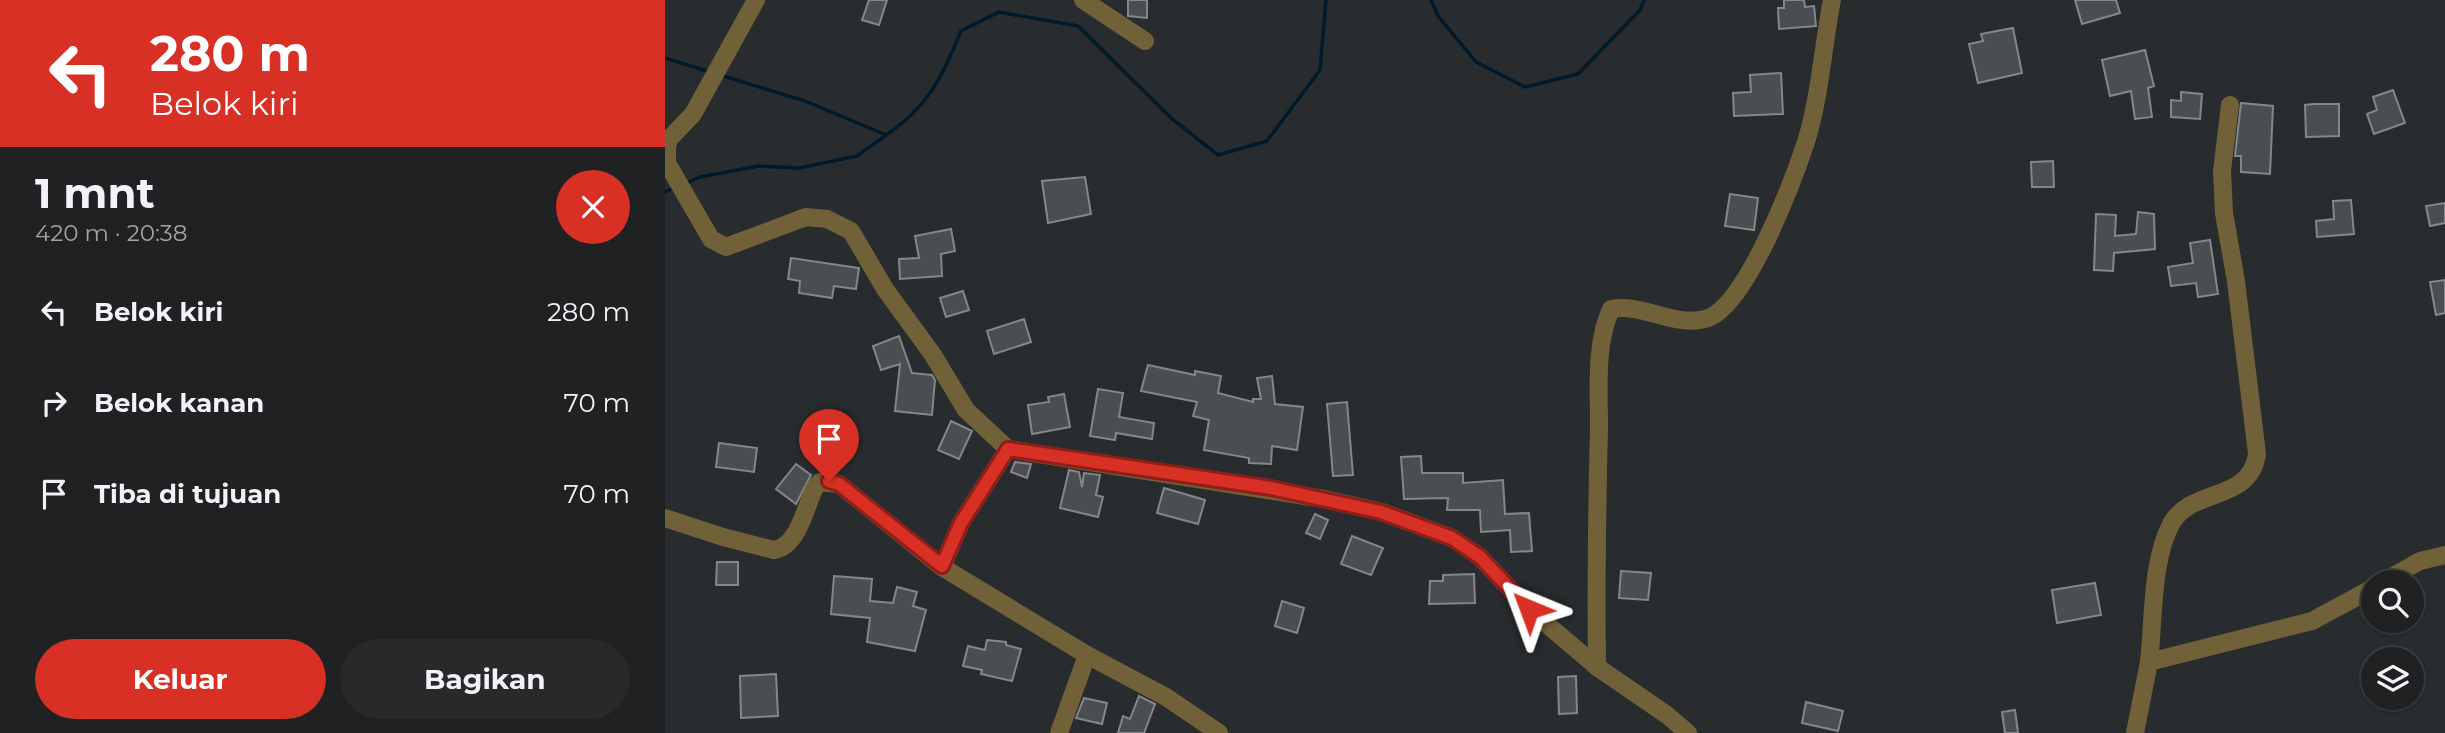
<!DOCTYPE html>
<html lang="id">
<head>
<meta charset="utf-8">
<style>
  :root { --surface:#1f2122; --page:#27292a; --text:#f1f3f6; --muted:#a1a3a5; --line:#3c3e40; --accent:#d93025 }
  body { margin:0; font-family:Montserrat,sans-serif; background:var(--page); color:var(--text); height:100vh; display:flex; flex-direction:column; font-size:26px; white-space:nowrap }
  * { box-sizing:border-box; margin:0 }
  p { font-size:23px; color:var(--muted) }
  .icon { flex:none; width:38px; height:38px; fill:none; stroke:currentColor; stroke-width:2; stroke-linecap:round; stroke-linejoin:round }
  .map { position:relative; flex:1; overflow:hidden }
  .details { display:flex; flex-direction:column; background:var(--surface); width:665px }
  .details>* { flex:none }
  .hud { background:#d93025; color:#fff; overflow:hidden }
  .buttons { position:absolute; left:1696px; top:570px; display:grid; gap:14px }
  .buttons a { display:grid; place-items:center; width:63px; height:63px; border-radius:50%; background:var(--surface); box-shadow:0 2px 5px #0004,0 0 0 2px var(--line); font-size:35px }
  .pin { position:absolute; display:grid; place-items:center; width:60px; height:60px; color:#fff; margin:-72px -30px; border-radius:50% 50% 50% 0; rotate:-45deg; box-shadow:0 0 7px #0007 }
  .pin .icon { rotate:45deg }
  .me { position:absolute; width:77px; margin:-38px; rotate:316deg; stroke-linejoin:round; filter:drop-shadow(0 0 5px #0008) }
  .turn { display:flex; align-items:center; gap:24px; height:147px; padding:0 35px; font-size:32px }
  .turn .icon { width:91px; height:91px; stroke-width:2.5 }
  .turn b { display:block; font-size:49px; line-height:60px }
  .round { display:grid; place-items:center; flex:none; width:74px; height:74px; border-radius:37px; background:var(--page) }
  .head { display:flex; align-items:center; justify-content:space-between; height:119px; padding:0 35px }
  h1 { font-size:42px; font-weight:700; line-height:52px }
  .primary-button { display:flex; gap:14px; margin-top:auto; padding:14px 35px }
  .primary-button a { flex:1; height:80px; border-radius:42px; background:var(--accent); color:#fff; font-size:28px; font-weight:700; line-height:80px; text-align:center }
  .primary-button a+a { background:var(--page); color:var(--text) }
  ul { padding:0; list-style:none }
  li { display:flex; align-items:center; gap:21px; height:91px; padding:0 35px }
  li div { flex:1 }
  li b { display:block; font-size:26px }
  li em { font-style:normal }
  main { display:flex; flex:1; min-height:0 }
  .map>svg:first-child { display:block }
</style>
</head>
<body>
<main>
<section class="details">
<div class="hud">
<div class="turn"><svg class="icon" aria-label="left" viewBox="0 0 24 24"><path d="M17 20v-9H6M10 6l-5 5 5 5"/></svg><div><b>280 m</b>Belok kiri</div></div>
</div>
<div class="head"><div><h1>1 mnt</h1><p>420 m · 20:38</p></div><a class="round" style="background:#d93025;color:#fff"><svg class="icon" aria-label="close" viewBox="0 0 24 24"><path d="M6 6l12 12M18 6L6 18"/></svg></a></div>
<ul>
<li><svg class="icon" aria-label="left" viewBox="0 0 24 24"><path d="M17 20v-9H6M10 6l-5 5 5 5"/></svg><div><b>Belok kiri</b></div><em>280 m</em></li>
<li><svg class="icon" aria-label="right" viewBox="0 0 24 24"><path d="M7 20v-9h11M14 6l5 5-5 5"/></svg><div><b>Belok kanan</b></div><em>70 m</em></li>
<li><svg class="icon" aria-label="arrive" viewBox="0 0 24 24"><path d="M6 21V4h12l-3 4 3 4H6"/></svg><div><b>Tiba di tujuan</b></div><em>70 m</em></li>
</ul>
<div class="primary-button"><a>Keluar</a><a>Bagikan</a></div>
</section>
<div class="map">
<svg width="1780" height="733" viewBox="0 0 1780 733">
  <rect width="100%" height="100%" fill="#292c2e"/>
  <g fill="none" stroke-linecap="round" stroke-linejoin="round">
    <g stroke="#001a2b" stroke-width="3.5">
      <path d="M766,0L773,16L811,62L860,87L913,74L975,10L979,0"/>
      <path d="M0,58L45,72"/>
      <path d="M55,75L140,101L221,135C264,107 277,76 296,31L334,12L413,26L506,118L553,155L602,141L655,70L661,0"/>
      <path d="M21,183L35,177L94,166L134,168L192,156L220,136"/>
      <path d="M0,192L11,187"/>
    </g>
  </g>
  <g fill="#4b4e50" stroke="#848789" stroke-width="2">
    <path d="M204,0H222L214,25L197,20Z"/>
    <path d="M463,0H482V18L463,16Z"/>
    <path d="M1119,0H1139L1140,7L1149,6L1151,26L1114,29L1113,8H1119Z"/>
    <path d="M1410,0H1451L1455,13L1417,24Z"/>
    <path d="M1348,28L1357,73L1313,83L1304,44L1318,41L1316,34Z"/>
    <path d="M1480,50L1489,86L1483,88L1487,117L1470,119L1466,91L1445,96L1437,60Z"/>
    <path d="M1116,73L1118,114L1069,116L1068,93L1086,92L1085,75Z"/>
    <path d="M1728,90L1740,123L1709,134L1702,114L1712,110L1708,97Z"/>
    <path d="M1516,92L1537,94L1535,119L1506,117V100L1516,101Z"/>
    <path d="M1576,103L1608,106L1605,174L1576,172V156H1570Z"/>
    <path d="M1649,104H1674V136L1641,137L1640,105Z"/>
    <path d="M1388,161L1389,187H1367L1366,162Z"/>
    <path d="M420,177L426,214L383,223L377,181Z"/>
    <path d="M1065,194L1093,198L1089,230L1060,226Z"/>
    <path d="M1686,200L1689,234L1652,237L1651,221L1669,219L1668,201Z"/>
    <path d="M1780,203V223L1765,226L1761,206Z"/>
    <path d="M1473,212L1489,214L1490,249L1449,253L1448,271L1429,270L1431,214L1451,215L1450,236L1471,234Z"/>
    <path d="M286,229L290,251L276,254L277,276L235,279L234,259L254,258L250,236Z"/>
    <path d="M1545,240L1553,294L1533,297L1531,283L1506,286L1503,267L1528,263L1525,243Z"/>
    <path d="M126,258L194,268L191,289L169,286L167,298L134,293L135,281L123,279Z"/>
    <path d="M1780,280V313L1771,315L1765,282Z"/>
    <path d="M298,291L304,310L281,317L275,298Z"/>
    <path d="M359,319L366,342L329,354L322,331Z"/>
    <path d="M234,336L247,373L267,375L270,380L267,415L230,411L235,364L216,370L208,346Z"/>
    <path d="M483,365L530,375V371L556,376L553,393L588,402V399H596L592,378L607,376L610,404L638,407L632,450L607,446L606,464L584,463V458L539,450L544,420L528,416L532,402L476,391Z"/>
    <path d="M433,389L458,393L454,417L489,423L487,439L451,433L450,440L425,436Z"/>
    <path d="M399,394L405,427L367,434L363,405L384,402L383,397Z"/>
    <path d="M682,402L688,475L668,476L662,404Z"/>
    <path d="M286,421L307,431L294,459L273,450Z"/>
    <path d="M54,443L92,448L89,472L51,467Z"/>
    <path d="M756,456L757,473H798V483L838,480L840,514L864,513L867,551L846,552L845,530L816,532L815,510H782L783,498L739,499L736,457Z"/>
    <path d="M350,462L366,464L362,478L346,472Z"/>
    <path d="M131,464L146,475L131,504L111,489Z"/>
    <path d="M404,470L414,472L417,487L419,473L435,475L431,495L438,497L433,517L395,508Z"/>
    <path d="M499,488L540,500L533,524L492,513Z"/>
    <path d="M650,514L663,520L655,539L641,533Z"/>
    <path d="M687,536L718,548L706,575L676,564Z"/>
    <path d="M52,562H73V585H51Z"/>
    <path d="M956,571L986,573L983,600L954,598Z"/>
    <path d="M809,574L810,603L764,604L765,581H778V575Z"/>
    <path d="M169,576L207,579L205,601L228,603L232,587L252,592L248,606L261,610L250,651L202,642L205,618L166,614Z"/>
    <path d="M1430,583L1436,615L1392,623L1387,590Z"/>
    <path d="M617,601L639,608L632,633L610,626Z"/>
    <path d="M322,640L341,642V645L356,649L347,681L316,674L317,670L298,666L303,646L320,650Z"/>
    <path d="M111,674L113,716L76,718L75,676Z"/>
    <path d="M911,676L912,713L894,714L893,677Z"/>
    <path d="M474,696L490,704L479,733H453L458,716L465,719Z"/>
    <path d="M419,698L442,703L437,724L411,718Z"/>
    <path d="M1141,702L1178,711L1173,731L1137,723Z"/>
    <path d="M1350,710L1353,733H1340L1337,712Z"/>
  </g>
  <g fill="none" stroke-linecap="round" stroke-linejoin="round">
    <g stroke="#716138" stroke-width="18">
      <path d="M91,0L28,114L4,139L2,147V163L46,239L61,247L141,217L162,219L186,231L220,289L268,355L301,410L343,449L659,499L717,512L787,538L815,557L864,609L932,667L1002,715L1023,733"/>
      <path d="M418,0L480,41"/>
      <path d="M0,518L58,537L109,550C133,546 140,509 149,489L155,482L174,484L277,567L296,523L343,449"/>
      <path d="M277,567L422,655L501,697L554,733"/>
      <path d="M1716,583L1755,561L1780,555"/>
      <path d="M1484,662C1489,619 1486,563 1506,524C1526,487 1585,503 1592,454L1571,281L1559,213L1557,171L1565,105"/>
      <path d="M932,667C931,587 932,506 934,426C934,388 930,344 946,309C978,303 1008,327 1040,319C1080,310 1128,181 1141,142C1155,97 1158,46 1167,0"/>
      <path d="M394,733L422,655"/>
      <path d="M1470,733L1484,662L1647,621L1708,588"/>
    </g>
  </g>
  <g fill="none" stroke-linecap="round" stroke-linejoin="round">
    <defs>
      <path id="route" d="M164,481L174,484L277,566L296,523L343,449L606,488L716,512L787,538L815,557L864,609"/>
    </defs>
    <use href="#route" stroke="#8d1f18" stroke-width="18"/>
    <use href="#route" stroke="#d93025" stroke-width="12"/>
  </g>
</svg>
<div class="buttons">
<a><svg class="icon" aria-label="search" viewBox="0 0 24 24"><circle cx="10" cy="10" r="6"/><path d="M15 15l6 6"/></svg></a>
<a><svg class="icon" aria-label="layers" viewBox="0 0 24 24"><path d="M12 4l9 5-9 5-9-5zM3 14l9 5 9-5"/></svg></a>
</div>
<div class="pin" style="left:164px;top:481px;background:#d93025"><svg class="icon" aria-label="arrive" viewBox="0 0 24 24"><path d="M6 21V4h12l-3 4 3 4H6"/></svg></div>
<svg class="me" style="left:864px;top:609px" viewBox="-20 -20 40 40"><path d="M0-17L14 15 0 8-14 15z" fill="#d93025" stroke="#fff" stroke-width="4"/></svg>
</div>
</main>
</body>
</html>
